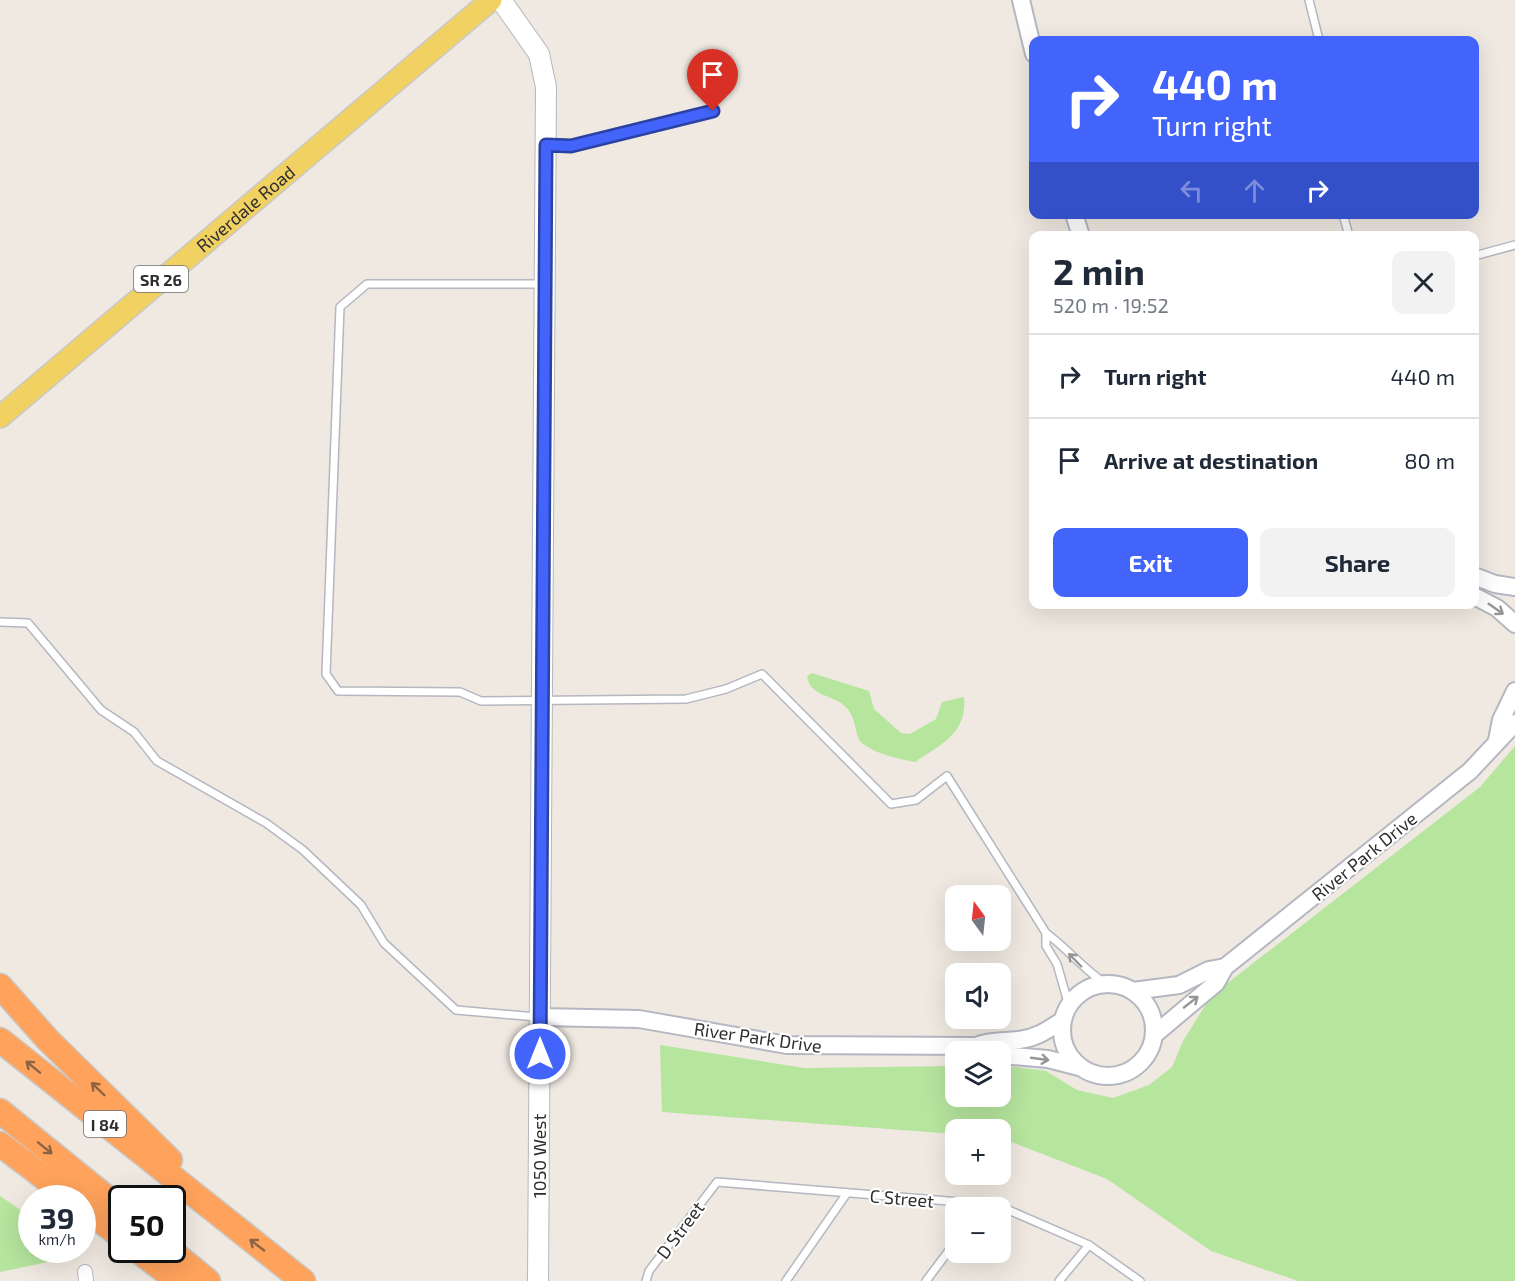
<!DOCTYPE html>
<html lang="en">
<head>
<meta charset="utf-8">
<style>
  :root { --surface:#fff; --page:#f2f2f3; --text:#1f2937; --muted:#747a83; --line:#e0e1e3; --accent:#4264fb }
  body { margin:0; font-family:"Exo 2",sans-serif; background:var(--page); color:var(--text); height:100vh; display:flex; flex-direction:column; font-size:22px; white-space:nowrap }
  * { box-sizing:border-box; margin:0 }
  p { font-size:20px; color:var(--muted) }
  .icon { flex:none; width:33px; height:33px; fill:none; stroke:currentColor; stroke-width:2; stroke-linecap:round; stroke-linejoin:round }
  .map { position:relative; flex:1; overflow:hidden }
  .side { position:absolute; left:1029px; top:231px; width:450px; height:378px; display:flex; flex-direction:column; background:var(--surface); border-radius:12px; box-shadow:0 6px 24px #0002 }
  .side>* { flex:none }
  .hud { position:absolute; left:1029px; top:36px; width:450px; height:183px; border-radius:12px; box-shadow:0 6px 24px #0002; background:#4264fb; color:#fff; overflow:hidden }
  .needle { width:39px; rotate:345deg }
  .fabs { position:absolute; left:945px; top:885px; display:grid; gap:12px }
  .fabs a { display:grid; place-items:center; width:66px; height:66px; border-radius:12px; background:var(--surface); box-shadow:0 6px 24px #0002; font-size:30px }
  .speed { position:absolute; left:18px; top:1185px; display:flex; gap:12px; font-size:30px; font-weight:700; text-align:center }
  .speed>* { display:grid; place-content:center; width:78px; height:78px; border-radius:50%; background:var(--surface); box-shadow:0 6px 24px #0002; line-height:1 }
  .speed small { font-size:15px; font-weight:400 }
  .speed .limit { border:3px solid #111; border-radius:9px; background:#fff; color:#111 }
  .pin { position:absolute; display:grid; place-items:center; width:51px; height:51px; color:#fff; margin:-62px -26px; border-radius:50% 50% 50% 0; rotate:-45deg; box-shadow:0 0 6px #0007 }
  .pin .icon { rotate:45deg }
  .me { position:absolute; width:66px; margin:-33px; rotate:0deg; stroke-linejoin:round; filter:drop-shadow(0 0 4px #0008) }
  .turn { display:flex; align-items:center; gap:21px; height:126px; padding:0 24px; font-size:27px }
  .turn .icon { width:78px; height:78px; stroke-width:2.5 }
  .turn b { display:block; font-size:42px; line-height:51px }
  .lanes { display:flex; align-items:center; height:57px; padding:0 24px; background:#0003; justify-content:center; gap:30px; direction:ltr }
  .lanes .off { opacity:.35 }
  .round { display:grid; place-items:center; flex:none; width:63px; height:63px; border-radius:12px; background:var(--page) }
  .headline { display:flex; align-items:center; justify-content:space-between; height:102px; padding:0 24px }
  h1 { font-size:36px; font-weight:700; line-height:45px }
  .action { display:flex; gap:12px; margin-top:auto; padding:12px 24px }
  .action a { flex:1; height:69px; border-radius:12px; background:var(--accent); color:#fff; font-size:24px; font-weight:700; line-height:69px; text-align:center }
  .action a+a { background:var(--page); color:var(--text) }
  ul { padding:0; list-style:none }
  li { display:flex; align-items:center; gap:18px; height:84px; padding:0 24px; border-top:2px solid var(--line) }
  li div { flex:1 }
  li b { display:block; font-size:22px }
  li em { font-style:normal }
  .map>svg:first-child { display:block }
</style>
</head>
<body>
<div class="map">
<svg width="1515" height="1281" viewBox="0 0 1515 1281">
  <rect width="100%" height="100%" fill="#efe9e1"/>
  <g fill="#b6e59e">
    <path d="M812,673L869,691L874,709L901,733L910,734L936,719L942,702L964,697C968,733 940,745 915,762C899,759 875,754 862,743C852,734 860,717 841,703C827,694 810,695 807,676Z"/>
    <path d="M1515,746V1281H1298L1211,1251L1107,1179L1001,1138L1000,1130H956L955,1134L662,1112L660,1045L804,1068L955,1066L956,1096H1000L1001,1065L1046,1071L1077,1090L1113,1098L1149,1085L1172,1067L1183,1041L1211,996L1480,787Z"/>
    <path d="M0,1196L31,1217L32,1250H57L53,1261L0,1272Z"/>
  </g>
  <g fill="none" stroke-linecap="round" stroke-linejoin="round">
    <defs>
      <g id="service">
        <path d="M1309,0L1319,40"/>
        <path d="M549,145L571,146L713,111"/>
        <path d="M1343,214L1349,236"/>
        <path d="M1474,256L1515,245"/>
        <path d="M542,284H367L340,307L326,674L338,691L460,692L481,701L686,699L726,689L762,674L891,804L916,800L947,776L1046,933C1068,949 1082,968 1106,984"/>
        <path d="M0,622L28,623L101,710L134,732L157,761L266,823L303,850L361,905L384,943L456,1010L537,1017"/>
        <path d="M1046,933V946L1057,964L1069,1006"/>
        <path d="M646,1281L649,1271L717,1182L997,1205L1089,1245L1140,1281"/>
        <path d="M786,1281L847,1193"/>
        <path d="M926,1281L956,1241"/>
        <path d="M1059,1281L1089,1245"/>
      </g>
      <path id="minor" d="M85,1272L86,1281"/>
      <g id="tertiary">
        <path d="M1021,0L1034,54"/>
        <path d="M1074,214L1081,236"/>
        <path d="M1474,576L1495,584L1515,587"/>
        <path d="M1474,596L1497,608L1515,624"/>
        <path d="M1497,740L1501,720L1515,691"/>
        <circle cx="1108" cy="1030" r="46"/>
        <path d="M1133,991L1179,985L1209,970L1225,967"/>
        <path d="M540,1017L639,1019L787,1045L976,1046C991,1040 1003,1042 1019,1040C1037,1038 1049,1029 1063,1020"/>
        <path d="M1154,1035L1216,983L1225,967L1470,771L1515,723"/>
        <path d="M1000,1055L1048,1059L1079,1067"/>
      </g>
      <path id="secondary" d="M501,0L539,54L546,87L538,1281"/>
      <g id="primary">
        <path id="s1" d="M0,417L491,0"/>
      </g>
      <g id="motorway">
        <path d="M0,986L48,1040L170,1160"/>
        <path d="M0,1040L303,1281"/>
        <path d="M0,1111L122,1210"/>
        <path d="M0,1144L71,1198"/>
        <path d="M82,1207L122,1237"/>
        <path d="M137,1250L178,1281"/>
        <path d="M170,1250L208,1281"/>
      </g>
    </defs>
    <use href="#service" stroke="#b4b7c1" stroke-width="10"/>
    <use href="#minor" stroke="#b4b7c1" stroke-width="16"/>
    <use href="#tertiary" stroke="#b4b7c1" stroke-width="20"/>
    <use href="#secondary" stroke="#b4b7c1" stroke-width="22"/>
    <use href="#primary" stroke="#c9c9c9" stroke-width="24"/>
    <use href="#motorway" stroke="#c9c9c9" stroke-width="27"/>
    <use href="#service" stroke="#fff" stroke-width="7"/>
    <use href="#minor" stroke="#fff" stroke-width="14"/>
    <use href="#tertiary" stroke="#fff" stroke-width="16"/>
    <use href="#secondary" stroke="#fff" stroke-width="20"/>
    <use href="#primary" stroke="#f2d163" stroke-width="21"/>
    <use href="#motorway" stroke="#ffa35c" stroke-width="24"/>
  </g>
  <defs><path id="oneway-shaft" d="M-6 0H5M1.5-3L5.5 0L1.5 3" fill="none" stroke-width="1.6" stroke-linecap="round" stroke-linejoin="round" transform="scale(1.5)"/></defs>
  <g stroke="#969696">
    <use href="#oneway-shaft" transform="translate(1496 609) rotate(35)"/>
    <use href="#oneway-shaft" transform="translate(1075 960) rotate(-134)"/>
    <use href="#oneway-shaft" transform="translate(1191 1002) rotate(-38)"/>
    <use href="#oneway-shaft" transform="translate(1040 1059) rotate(8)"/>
  </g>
  <g stroke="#8c6343">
    <use href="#oneway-shaft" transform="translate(33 1067) rotate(-141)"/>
    <use href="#oneway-shaft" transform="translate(98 1089) rotate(-136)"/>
    <use href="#oneway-shaft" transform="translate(45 1148) rotate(39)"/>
    <use href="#oneway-shaft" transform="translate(257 1245) rotate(-142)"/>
  </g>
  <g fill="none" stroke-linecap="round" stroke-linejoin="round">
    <defs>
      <path id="route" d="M540,1054L546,145L571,146L713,111"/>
    </defs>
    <use href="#route" stroke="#2b41a3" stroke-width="15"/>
    <use href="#route" stroke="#4264fb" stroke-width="10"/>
  </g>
  <g text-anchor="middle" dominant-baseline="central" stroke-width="4.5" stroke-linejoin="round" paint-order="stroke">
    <g fill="#fff" stroke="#6d6d6d" stroke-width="1.5">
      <rect x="134" y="266" width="54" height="26" rx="4.5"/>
      <rect x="84" y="1111" width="42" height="26" rx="4.5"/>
    </g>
    <g font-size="16" font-weight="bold" fill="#2e2e2e">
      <text x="161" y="279">SR 26</text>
      <text x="105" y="1124">I 84</text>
    </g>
    <g font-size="18" fill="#2e2e2e" stroke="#fff">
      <text stroke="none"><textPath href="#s1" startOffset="322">Riverdale Road</textPath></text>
      <text transform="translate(1364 856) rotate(-39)">River Park Drive</text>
      <text transform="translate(758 1037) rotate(8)">River Park Drive</text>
      <text transform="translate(539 1156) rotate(-90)">1050 West</text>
      <text transform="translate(902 1198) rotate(5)">C Street</text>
      <text transform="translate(680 1230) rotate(-53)">D Street</text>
    </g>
  </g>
</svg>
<div class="fabs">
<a><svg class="needle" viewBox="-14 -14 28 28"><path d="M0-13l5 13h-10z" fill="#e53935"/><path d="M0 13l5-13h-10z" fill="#747a83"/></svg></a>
<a><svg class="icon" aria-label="sound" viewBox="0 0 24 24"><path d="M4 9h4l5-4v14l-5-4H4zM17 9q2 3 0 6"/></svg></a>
<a><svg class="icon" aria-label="layers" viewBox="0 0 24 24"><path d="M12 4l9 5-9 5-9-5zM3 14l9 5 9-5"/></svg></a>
<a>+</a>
<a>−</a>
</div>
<div class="speed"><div>39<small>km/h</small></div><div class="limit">50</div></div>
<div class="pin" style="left:713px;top:111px;background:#d93025"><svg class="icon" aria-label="arrive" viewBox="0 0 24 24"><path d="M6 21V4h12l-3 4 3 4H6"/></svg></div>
<svg class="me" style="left:540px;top:1054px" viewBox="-20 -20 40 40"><circle r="17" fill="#4264fb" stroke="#fff" stroke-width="3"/><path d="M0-11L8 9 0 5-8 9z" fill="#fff"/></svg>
<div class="hud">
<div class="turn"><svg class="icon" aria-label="right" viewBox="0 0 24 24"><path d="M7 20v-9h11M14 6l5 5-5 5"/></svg><div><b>440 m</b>Turn right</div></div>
<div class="lanes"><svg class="icon off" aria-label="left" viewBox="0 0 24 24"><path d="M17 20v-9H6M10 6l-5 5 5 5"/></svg><svg class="icon off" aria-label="ahead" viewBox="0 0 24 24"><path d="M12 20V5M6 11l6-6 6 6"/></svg><svg class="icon" aria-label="right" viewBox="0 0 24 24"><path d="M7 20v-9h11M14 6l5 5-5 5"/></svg></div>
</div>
<section class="side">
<div class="headline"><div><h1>2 min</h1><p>520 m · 19:52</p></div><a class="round"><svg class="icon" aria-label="close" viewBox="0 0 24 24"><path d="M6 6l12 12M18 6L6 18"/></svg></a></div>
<ul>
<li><svg class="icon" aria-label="right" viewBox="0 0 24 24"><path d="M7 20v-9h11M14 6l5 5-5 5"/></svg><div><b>Turn right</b></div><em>440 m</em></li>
<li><svg class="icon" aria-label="arrive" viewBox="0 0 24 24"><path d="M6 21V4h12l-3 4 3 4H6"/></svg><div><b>Arrive at destination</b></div><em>80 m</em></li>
</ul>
<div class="action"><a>Exit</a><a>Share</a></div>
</section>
</div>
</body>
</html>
